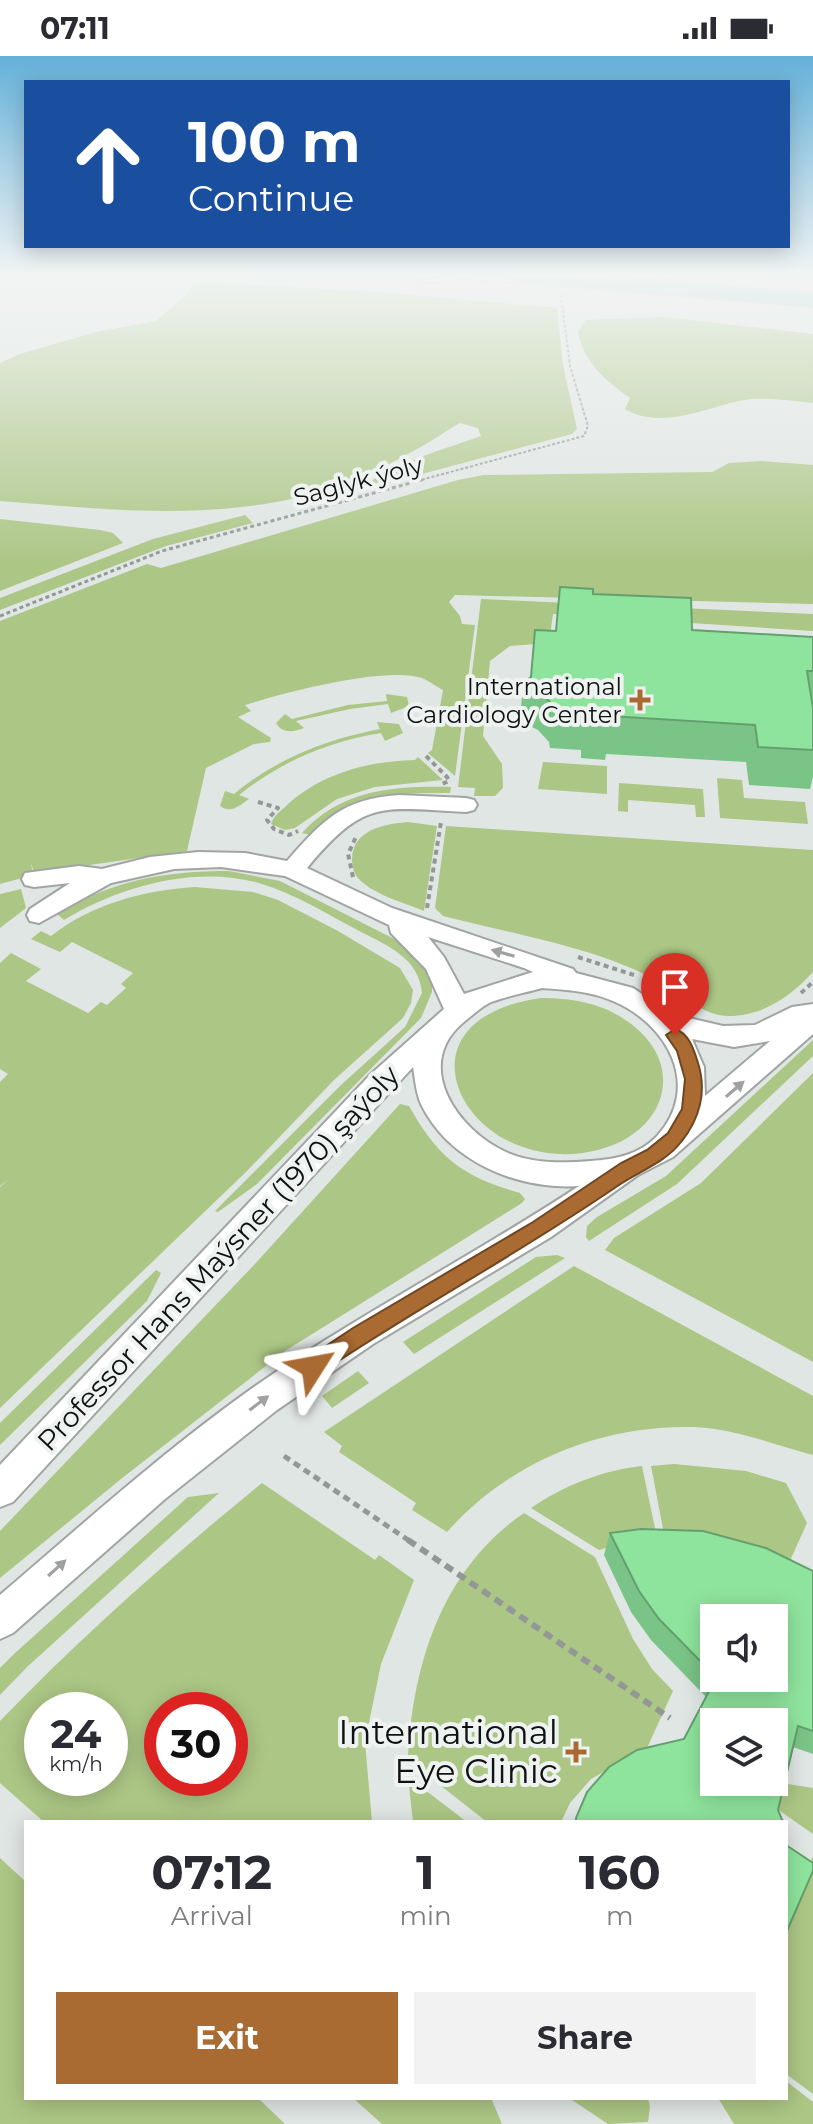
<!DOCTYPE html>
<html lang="en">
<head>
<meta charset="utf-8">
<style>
  :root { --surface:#fff; --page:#f2f2f3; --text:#2b2b33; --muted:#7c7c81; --accent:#aa6b33 }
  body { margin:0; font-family:Montserrat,sans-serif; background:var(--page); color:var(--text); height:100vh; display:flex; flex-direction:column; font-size:30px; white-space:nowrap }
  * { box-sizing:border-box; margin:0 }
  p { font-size:26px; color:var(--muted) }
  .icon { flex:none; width:44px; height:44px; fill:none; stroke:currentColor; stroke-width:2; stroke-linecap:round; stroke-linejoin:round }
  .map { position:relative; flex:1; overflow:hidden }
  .panel { position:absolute; left:24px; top:1764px; width:764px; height:280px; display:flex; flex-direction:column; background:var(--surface); border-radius:0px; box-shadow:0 4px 20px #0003 }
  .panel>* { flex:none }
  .guide { position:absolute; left:24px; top:24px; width:766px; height:168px; border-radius:0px; box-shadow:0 4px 20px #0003; background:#1a4fa0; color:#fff; overflow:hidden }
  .fabs { position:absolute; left:700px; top:1548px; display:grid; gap:16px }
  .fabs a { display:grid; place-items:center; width:88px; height:88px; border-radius:0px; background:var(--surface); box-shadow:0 4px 20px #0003; font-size:40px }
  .speed { position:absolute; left:24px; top:1636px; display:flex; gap:16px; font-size:40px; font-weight:700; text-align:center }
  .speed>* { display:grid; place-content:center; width:104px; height:104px; border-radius:50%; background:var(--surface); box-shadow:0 4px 20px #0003; line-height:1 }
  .speed small { font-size:20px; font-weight:400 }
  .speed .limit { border:12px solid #d22; background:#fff; color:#111 }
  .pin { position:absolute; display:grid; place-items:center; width:68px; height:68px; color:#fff; margin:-82px -34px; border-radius:50% 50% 50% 0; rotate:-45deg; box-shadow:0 0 8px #0007 }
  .pin .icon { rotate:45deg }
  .me { position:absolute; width:88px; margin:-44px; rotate:56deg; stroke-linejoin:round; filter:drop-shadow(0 0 6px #0008) }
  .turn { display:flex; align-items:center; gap:28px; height:168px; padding:0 32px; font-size:36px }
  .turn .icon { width:104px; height:104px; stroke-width:2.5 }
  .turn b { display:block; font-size:56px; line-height:68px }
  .eta { display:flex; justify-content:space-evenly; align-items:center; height:136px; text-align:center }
  .eta b { font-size:48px; font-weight:700; line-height:56px }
  .primary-button { display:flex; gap:16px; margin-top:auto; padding:16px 32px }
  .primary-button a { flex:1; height:92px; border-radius:0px; background:var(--accent); color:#fff; font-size:32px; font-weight:700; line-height:92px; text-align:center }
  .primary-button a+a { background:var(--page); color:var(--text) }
  .status { display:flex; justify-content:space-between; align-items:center; height:56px; padding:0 40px; background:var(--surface); direction:ltr }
  .status svg { height:22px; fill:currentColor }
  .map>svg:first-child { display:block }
</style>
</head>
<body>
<div class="status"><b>07:11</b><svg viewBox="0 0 49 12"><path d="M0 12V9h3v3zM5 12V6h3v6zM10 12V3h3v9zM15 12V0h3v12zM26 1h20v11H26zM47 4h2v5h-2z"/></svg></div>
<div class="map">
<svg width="813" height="2068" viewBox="0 0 813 2068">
  <rect width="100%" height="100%" fill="#e0e6e4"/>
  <g fill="#acc685" fill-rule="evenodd">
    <path d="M207,226L376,236L557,252L563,309L577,373L572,378L358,435C389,408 442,394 481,380L478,372L460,367C450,372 443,378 434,383C405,401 373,417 340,429C231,468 113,454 0,445V307L20,298L96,276L156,265L191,235L190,230Z"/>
    <path d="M663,261L813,278V347C790,345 761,340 739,345C703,353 660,374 625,353L630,342C605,324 584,307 578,276L586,264Z"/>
    <path d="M762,405L813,409V548L455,539L449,546L460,560L462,568L475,569L455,720L428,697L432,694L443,634C437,631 429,625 422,622C385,610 283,637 245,649L251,655L238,661L271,682L270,686L254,688L206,712L187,795L34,817L31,807L33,819L0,828V565L147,508L161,512L458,424L483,419L712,416L729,407Z"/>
    <path d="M245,459L253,467L166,490L0,554V542L153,483Z"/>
    <path d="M0,463L100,474L113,477L123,487L0,535Z"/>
    <path d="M481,543L813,558V575L553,558L549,587L510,590L490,605L483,680L502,708L503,732L495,740H474L475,732L458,731Z"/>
    <path d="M386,638L407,641L409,650L391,657L388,648L350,653L296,665L304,672C294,676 282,678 276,667L285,658L292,663L348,649L387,645Z"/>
    <path d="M377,666L399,668L403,677L385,685L381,677C327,686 282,705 239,739L249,743C239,750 231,758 220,750L225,735L234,738C278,702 324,684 380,673Z"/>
    <path d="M418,701L443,724L375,731L337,743L295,772L285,774L271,768C274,759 281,755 287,749C322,717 369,705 415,704Z"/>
    <path d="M543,706L607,710V738L538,733Z"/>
    <path d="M717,722L742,724L744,742L805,746L808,768L720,762Z"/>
    <path d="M619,727L703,733L705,761H696L695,749L628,744V756L618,755Z"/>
    <path d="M451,731L450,737C393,737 354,738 311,779L302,777C342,733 394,730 451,731Z"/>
    <path d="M408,766L437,770L424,855C403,846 373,839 357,821C354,817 352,809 352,803C353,773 385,768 408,766Z"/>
    <path d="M446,770L813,794V916C791,940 763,960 729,960C702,960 681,937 658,925C595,891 512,878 443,860L435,852Z"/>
    <path d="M229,815L280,825L412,892L421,902L432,924V936L421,962L257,1128L218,1156L215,1155L341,1029L405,971L422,937C419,902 388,890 361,876C329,859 297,839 262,828C198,808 119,830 64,864L57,858C112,824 165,815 229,815Z"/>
    <path d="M195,831L253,836L278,844L338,875L400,912L413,934L411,947L403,962L334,1024L246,1116L0,1352V1131L9,1123L0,1130V1026L8,1018L0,1013V907L11,897L41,913L26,925L88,957L101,946L107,949L126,932L121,928L133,917L72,886L60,896L31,883L41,875L51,880C92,848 144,834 195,831Z"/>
    <path d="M21,833L26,852L0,872V838Z"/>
    <path d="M541,942C571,942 602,947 627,965C689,1008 666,1077 598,1094C469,1126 381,964 541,942Z"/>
    <path d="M813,984V1000L677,1128L589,1185L586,1181L587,1170L597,1161L666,1120Z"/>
    <path d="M813,1017V1306L605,1194L614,1182L701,1127Z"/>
    <path d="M400,1048L409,1050C438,1102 463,1121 520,1137L525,1143L522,1147L285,1295L121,1423L0,1522V1475L253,1210Z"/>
    <path d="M557,1199L565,1202L414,1298L403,1286L536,1201Z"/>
    <path d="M574,1210L813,1340V1399C774,1389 734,1372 693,1371C600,1369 509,1406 447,1476L412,1454L416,1447L339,1396L342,1390L324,1376Z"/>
    <path d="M156,1214L161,1217L147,1245L0,1389V1367Z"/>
    <path d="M358,1315L369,1327L332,1352L322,1340Z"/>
    <path d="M674,1408L746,1415L786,1427L807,1467L789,1507L664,1478L651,1410Z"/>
    <path d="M642,1410L656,1477L599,1494L531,1452C563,1430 603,1414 642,1410Z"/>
    <path d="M262,1427L375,1504L379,1499L414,1524L381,1608L365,1686L372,1766H44L0,1727V1665C82,1580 171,1501 262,1427ZM42,1654H110V1722H42ZM162,1654H230V1722H162Z"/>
    <path d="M219,1437L27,1611L0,1639V1612L14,1598L188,1441Z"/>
    <path d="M524,1457L595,1501L633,1583L652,1613L673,1635L647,1692L591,1723L570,1747L561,1766H487L408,1704C412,1610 442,1513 524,1457Z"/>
    <path d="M408,1721L467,1766H413Z"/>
    <path d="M788,1728L813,1732V1778L777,1753Z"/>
    <path d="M813,1800V2038L786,2018V1864Z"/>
    <path d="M0,1802L26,1826V2042H258L285,2068H0Z"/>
    <path d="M786,2025L813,2046V2068H734L718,2042H786Z"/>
    <path d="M353,2042H491L502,2068H382Z"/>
    <path d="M569,2042H648L650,2051L648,2066L608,2068Z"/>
  </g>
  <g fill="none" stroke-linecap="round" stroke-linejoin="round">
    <defs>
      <g id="service">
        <path d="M458,219L525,222L528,224L525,226L459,223L422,227L419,225Z"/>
        <path d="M659,219H670L676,222L673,224Z"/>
      </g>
      <path id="minor" d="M399,739L466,742L474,744L477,749L474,754L466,756C381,752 365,742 307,812L392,852L573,913L576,917L633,932L672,958L723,970L755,969L792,951L813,948V978L673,1101L638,1119L551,1181L373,1288L277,1354L165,1443L13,1577L0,1583V1539C83,1468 165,1394 254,1331C359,1258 473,1200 579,1130C518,1134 449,1106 421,1048C416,1037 415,1023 413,1011L13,1446L0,1451V1409L371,1018L444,953L426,913L391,877L389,869L285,820L221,811L174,813L111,827L39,867L30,865L27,859L30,853L70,827L34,831L25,829L22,823L25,817L79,810L102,813L150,801L198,796L245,797L287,805C323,764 342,743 399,739ZM428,881L524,912L533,916L464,938L444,901ZM542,932C566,934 591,935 613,945C668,968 702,1031 657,1080C639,1099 616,1103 591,1105C563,1107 534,1108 508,1097C457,1075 411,1008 465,965C473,959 481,951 489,947C506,940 525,937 542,932ZM692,983L734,991L770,985L705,1040L704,1011Z"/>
      <path id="primary" d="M500,219H586L813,238V250L510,225Z"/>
    </defs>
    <use href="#service" stroke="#a0a5a3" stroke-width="4"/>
    <use href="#minor" stroke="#a0a5a3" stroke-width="4"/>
    <use href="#primary" stroke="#c1c1c1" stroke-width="4"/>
    <path stroke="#939897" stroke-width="2" stroke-dasharray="3 2" stroke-linecap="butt" d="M417,425L584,380L588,370L570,310L561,239"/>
    <path stroke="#939897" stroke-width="3" stroke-dasharray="4 3" stroke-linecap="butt" d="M0,560L162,495L425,423"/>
    <g stroke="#939897" stroke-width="4" stroke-dasharray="5 4" stroke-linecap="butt">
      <path d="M426,700L447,721L449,725L442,728"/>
      <path d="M258,746L278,752L267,764L274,773L289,779L298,775"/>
      <path d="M353,821L348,798L356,781"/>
      <path d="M427,852L441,766"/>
      <path d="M578,901L634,919"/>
      <path d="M646,924L686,948"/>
      <path d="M801,937L813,926"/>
    </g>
    <path stroke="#939897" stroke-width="5" stroke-dasharray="7 5" stroke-linecap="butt" d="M284,1400L411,1486"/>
    <path stroke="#939897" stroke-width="6" stroke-dasharray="9 6" stroke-linecap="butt" d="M408,1484L670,1662"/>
    <use href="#service" fill="#fff" fill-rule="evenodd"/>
    <use href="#minor" fill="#fff" fill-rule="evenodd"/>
    <use href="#primary" fill="#83d1d0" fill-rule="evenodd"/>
  </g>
  <g fill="#7bc487" fill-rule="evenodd">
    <path d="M593,538L692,574L813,581V721L810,733L749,729L746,706L606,698L605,704L581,702V694L550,692L549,686L538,674L520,665L523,627L531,621L556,575Z"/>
    <path d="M610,1477L813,1515V1698L793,1691L778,1754L783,1766H574L587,1736L683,1683L706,1641L651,1584L631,1556L604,1499ZM714,1562L774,1622H714Z"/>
  </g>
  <g fill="#8fe49d" stroke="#64a06e" stroke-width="2" fill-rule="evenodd">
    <path d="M560,531L593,533V538L691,542L692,574L813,581V615H807L813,652V694L758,691L755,669L610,660V666L585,664L586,657L554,655L552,648L541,637L523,627L531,621L535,574L556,575Z"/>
    <path d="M641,1473L703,1475L766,1492L813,1515V1675L798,1670L778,1754L783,1766H576V1762L587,1736L609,1711L637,1694L684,1683L716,1622H774V1562H714V1619L659,1563L639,1535L610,1477ZM714,1666H774V1726H714Z"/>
    <path d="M786,1789L813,1807V1815L786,1877Z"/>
  </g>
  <defs><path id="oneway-solid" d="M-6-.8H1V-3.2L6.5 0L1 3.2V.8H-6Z" transform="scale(2)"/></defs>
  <g fill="#9fa0a0">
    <use href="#oneway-solid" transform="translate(503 897) rotate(-164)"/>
    <use href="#oneway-solid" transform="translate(735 1033) rotate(-41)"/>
    <use href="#oneway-solid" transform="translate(259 1347) rotate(-37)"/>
    <use href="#oneway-solid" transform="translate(57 1512) rotate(-42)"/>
  </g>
  <linearGradient id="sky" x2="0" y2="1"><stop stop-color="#64b1da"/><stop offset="0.43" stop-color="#f1f4f3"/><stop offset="1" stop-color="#f1f4f3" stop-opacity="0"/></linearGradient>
  <rect width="813" height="509" fill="url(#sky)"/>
  <path fill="#aa6b33" stroke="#6e4621" stroke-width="2" d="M675,973C689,977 694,994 698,1007C707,1035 700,1063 681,1086C665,1107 637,1116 616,1131C520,1197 417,1252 320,1317L313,1320L305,1317L302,1311L305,1304L353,1272L533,1166L621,1107L647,1094L668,1077L682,1053L685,1023L677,995L666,979Z"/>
  <g fill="#aa6b33" stroke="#eef3f1" stroke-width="3">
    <path d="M636 632h8v8h8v8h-8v8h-8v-8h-8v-8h8z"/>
    <path d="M572 1684h8v8h8v8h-8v8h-8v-8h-8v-8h8z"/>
  </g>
  <g text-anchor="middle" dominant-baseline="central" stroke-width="8" stroke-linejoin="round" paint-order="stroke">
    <g font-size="24" fill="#101212" stroke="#eef3f1">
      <text transform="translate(358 425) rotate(-15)">Saglyk ýoly</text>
    </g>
    <g font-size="24" fill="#101212" stroke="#eef3f1" text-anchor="end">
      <text x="622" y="630">International<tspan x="622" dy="28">Cardiology Center</tspan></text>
    </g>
    <g font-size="28" fill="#101212" stroke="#eef3f1">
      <text transform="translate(218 1202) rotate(-47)">Professor Hans Maýsner (1970) şaýoly</text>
    </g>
    <g font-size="34" fill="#101212" stroke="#eef3f1" text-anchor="end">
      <text x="558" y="1676">International<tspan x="558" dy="39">Eye Clinic</tspan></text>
    </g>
  </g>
</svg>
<div class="fabs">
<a><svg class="icon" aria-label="sound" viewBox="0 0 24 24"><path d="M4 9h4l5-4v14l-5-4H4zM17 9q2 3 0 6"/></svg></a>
<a><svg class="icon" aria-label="layers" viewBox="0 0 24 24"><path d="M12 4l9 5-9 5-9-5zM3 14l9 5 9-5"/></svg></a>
</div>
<div class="speed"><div>24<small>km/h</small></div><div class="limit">30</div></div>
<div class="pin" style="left:675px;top:979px;background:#d93025"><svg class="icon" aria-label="arrive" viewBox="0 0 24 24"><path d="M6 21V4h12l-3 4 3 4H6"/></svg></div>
<svg class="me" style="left:313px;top:1311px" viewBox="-20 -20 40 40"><path d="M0-17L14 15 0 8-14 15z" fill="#aa6b33" stroke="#fff" stroke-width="4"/></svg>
<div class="guide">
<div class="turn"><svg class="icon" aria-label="ahead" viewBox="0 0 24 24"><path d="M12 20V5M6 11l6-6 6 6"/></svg><div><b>100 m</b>Continue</div></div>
</div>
<section class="panel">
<div class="eta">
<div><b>07:12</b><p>Arrival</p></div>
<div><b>1</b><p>min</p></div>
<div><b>160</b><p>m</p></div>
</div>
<div class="primary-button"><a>Exit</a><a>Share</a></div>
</section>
</div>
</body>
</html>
